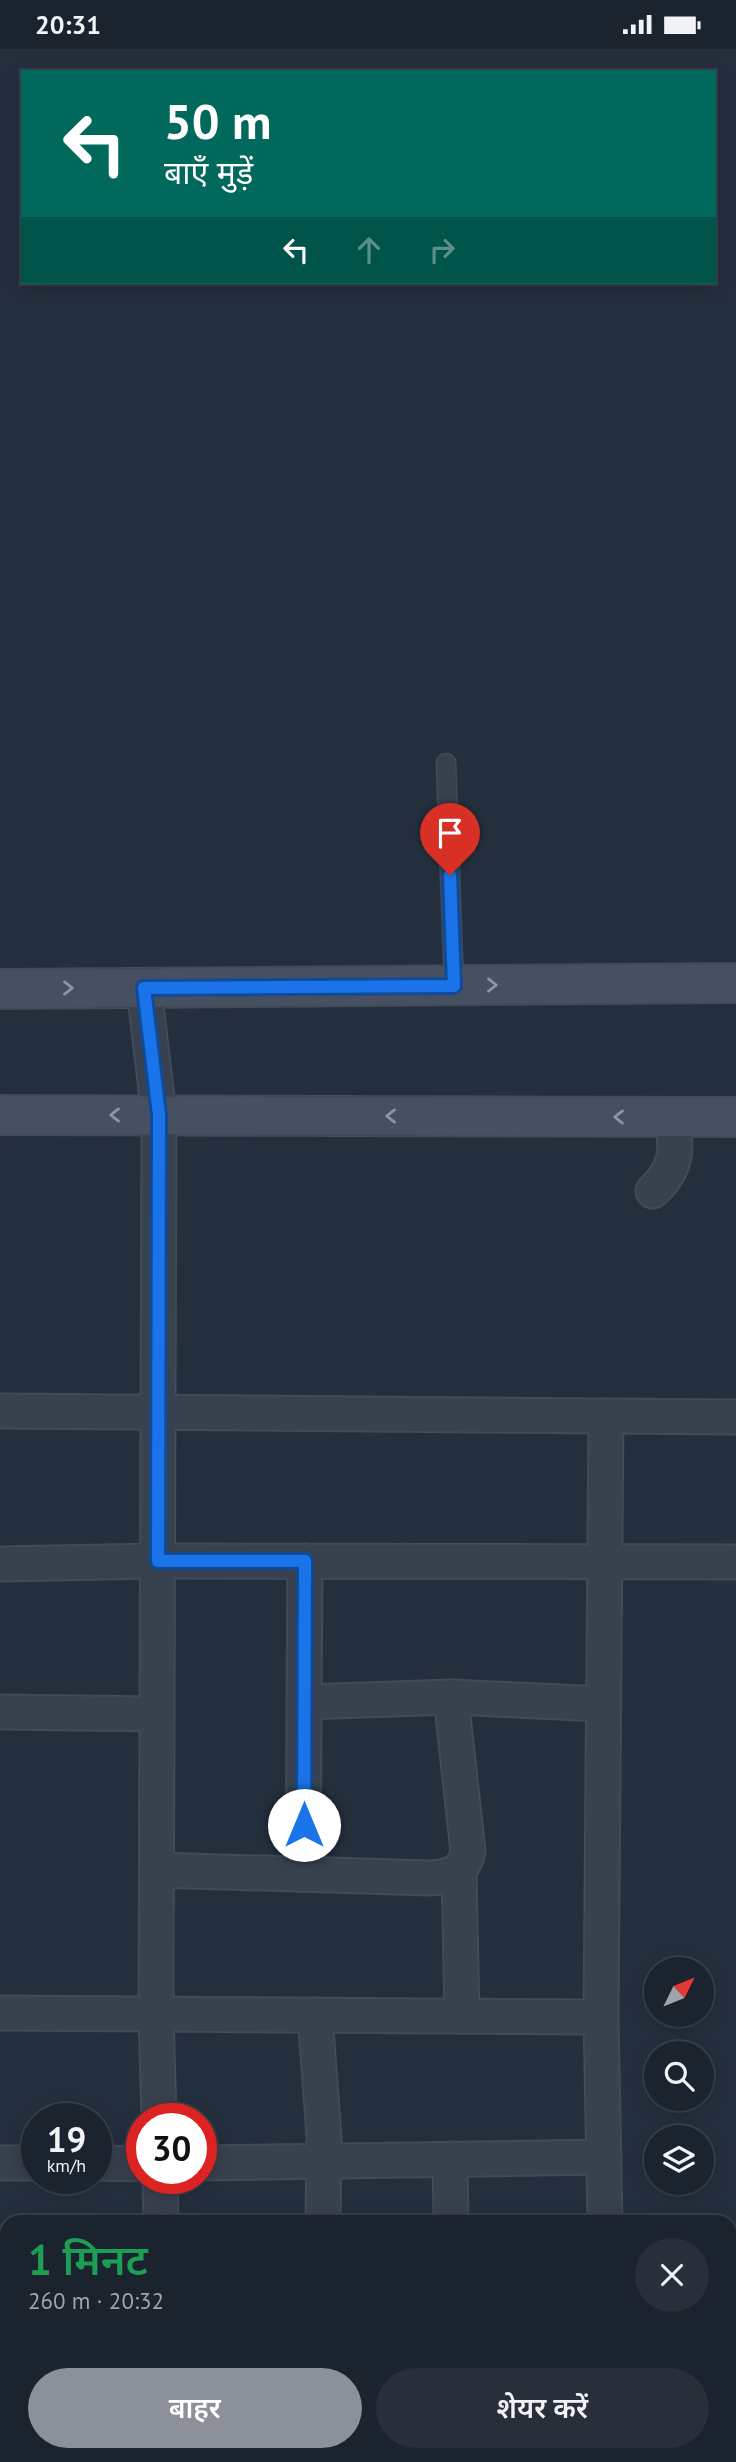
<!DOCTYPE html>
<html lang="hi">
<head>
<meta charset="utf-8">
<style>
  :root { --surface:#1b232e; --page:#282f3a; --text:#f1f3f6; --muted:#a0a4aa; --line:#39404a; --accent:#8c9099 }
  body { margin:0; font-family:"PT Sans","Noto Sans Devanagari",sans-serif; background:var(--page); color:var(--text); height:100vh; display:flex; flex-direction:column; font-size:26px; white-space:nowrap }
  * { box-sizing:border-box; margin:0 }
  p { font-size:23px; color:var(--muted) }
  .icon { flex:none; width:38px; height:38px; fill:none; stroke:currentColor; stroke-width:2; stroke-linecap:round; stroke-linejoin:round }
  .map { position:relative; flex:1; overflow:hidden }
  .sheet { position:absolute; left:0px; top:2166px; width:737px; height:247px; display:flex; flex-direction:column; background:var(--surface); border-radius:21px 21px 0 0; box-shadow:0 4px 18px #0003,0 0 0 2px var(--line) }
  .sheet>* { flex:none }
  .banner { position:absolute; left:21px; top:21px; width:695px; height:214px; border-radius:0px; box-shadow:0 4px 18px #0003,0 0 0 2px var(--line); background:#00695c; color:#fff; overflow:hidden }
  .needle { width:46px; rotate:47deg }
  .tools { position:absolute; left:644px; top:1908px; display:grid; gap:14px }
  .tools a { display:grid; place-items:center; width:70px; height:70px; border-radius:50%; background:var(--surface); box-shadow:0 4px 18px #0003,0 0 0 2px var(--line); font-size:35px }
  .speed { position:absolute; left:21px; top:2054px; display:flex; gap:14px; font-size:35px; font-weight:700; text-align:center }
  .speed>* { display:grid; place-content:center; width:91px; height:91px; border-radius:50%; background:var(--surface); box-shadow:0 4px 18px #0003,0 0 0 2px var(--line); line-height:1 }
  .speed small { font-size:18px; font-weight:400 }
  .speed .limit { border:10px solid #d22; background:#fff; color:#111 }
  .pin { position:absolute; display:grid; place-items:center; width:60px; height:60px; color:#fff; margin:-72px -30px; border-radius:50% 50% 50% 0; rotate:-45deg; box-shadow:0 0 7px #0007 }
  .pin .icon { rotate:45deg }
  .me { position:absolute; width:77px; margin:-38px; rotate:0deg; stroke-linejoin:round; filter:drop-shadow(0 0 5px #0008) }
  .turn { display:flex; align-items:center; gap:24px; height:147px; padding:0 28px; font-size:32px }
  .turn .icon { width:91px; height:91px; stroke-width:2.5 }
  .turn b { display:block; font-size:49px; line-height:60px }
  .lanes { display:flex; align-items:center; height:66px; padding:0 28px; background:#0003; justify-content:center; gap:35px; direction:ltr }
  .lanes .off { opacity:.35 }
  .round { display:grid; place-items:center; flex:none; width:74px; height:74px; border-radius:37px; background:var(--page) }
  .overview { display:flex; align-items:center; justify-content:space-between; height:119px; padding:0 28px }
  h1 { font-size:42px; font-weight:600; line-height:52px; color:#1e9e55 }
  .cta { display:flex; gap:14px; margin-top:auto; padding:14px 28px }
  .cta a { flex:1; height:80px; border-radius:42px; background:var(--accent); color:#fff; font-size:28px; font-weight:600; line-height:80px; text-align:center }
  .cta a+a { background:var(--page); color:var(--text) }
  .status { display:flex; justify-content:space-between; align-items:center; height:49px; padding:0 35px; background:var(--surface); direction:ltr }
  .status svg { height:19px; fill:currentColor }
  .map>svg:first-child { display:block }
</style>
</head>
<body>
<div class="status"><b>20:31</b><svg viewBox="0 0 49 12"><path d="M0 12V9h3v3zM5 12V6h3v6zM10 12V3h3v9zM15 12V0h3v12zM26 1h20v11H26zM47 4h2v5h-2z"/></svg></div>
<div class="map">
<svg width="736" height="2413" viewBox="0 0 736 2413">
  <rect width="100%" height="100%" fill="#242f3e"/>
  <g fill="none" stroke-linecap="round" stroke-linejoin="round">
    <defs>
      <path id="lane" d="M446,714L454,937"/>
      <g id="street">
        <path d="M144,939L159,1066L156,1965L159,2070"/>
        <path d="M653,1142C678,1118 677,1101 672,1068"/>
        <path d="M0,1362L736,1368"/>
        <path d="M0,1515L158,1512L736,1513"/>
        <path d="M304,1653L451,1648L604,1655"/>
        <path d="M0,1663L157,1665"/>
        <path d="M157,1821L430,1829C450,1828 463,1824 468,1803L451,1648"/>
        <path d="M459,1822L462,1967"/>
        <path d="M303,1825L305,1512"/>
        <path d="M0,1964L601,1968"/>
        <path d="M315,1966L324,2087L323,2174"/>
        <path d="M450,2110L451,2174"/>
        <path d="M0,2114H37"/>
        <path d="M96,2114L142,2115"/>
        <path d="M201,2114L604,2108"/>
        <path d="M160,2130L161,2174"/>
        <path d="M605,2174L601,1968L606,1367"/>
        <path d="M0,2271H7"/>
        <path d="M730,2398H736"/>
        <path d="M167,2406V2413"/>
        <path d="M610,2406V2413"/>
        <path d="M257,2413L479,2406"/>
      </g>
      <g id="secondary">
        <path d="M0,940L736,934"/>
        <path d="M0,1066L736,1068"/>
      </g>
    </defs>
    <use href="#lane" stroke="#414a57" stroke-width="21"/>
    <use href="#street" stroke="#414a57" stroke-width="37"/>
    <use href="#secondary" stroke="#414a57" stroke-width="42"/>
    <use href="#lane" stroke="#38414e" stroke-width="18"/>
    <use href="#street" stroke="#38414e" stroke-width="33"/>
    <use href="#secondary" stroke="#465061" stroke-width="38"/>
  </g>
  <defs><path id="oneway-chevron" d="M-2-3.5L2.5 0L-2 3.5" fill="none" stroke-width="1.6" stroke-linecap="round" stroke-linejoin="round" transform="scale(1.75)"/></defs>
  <g stroke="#8e96a5">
    <use href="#oneway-chevron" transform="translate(492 936)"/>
    <use href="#oneway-chevron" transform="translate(68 939)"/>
    <use href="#oneway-chevron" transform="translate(115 1066) rotate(180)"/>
    <use href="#oneway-chevron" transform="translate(391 1067) rotate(-180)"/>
    <use href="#oneway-chevron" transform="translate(619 1068) rotate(-180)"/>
  </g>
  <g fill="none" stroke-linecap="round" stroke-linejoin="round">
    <defs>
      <path id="route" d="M304,1776L305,1512H158L159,1066L144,939L454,937L450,826"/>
    </defs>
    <use href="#route" stroke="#114b97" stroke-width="18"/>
    <use href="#route" stroke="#1a73e8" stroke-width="12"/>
  </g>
</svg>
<div class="tools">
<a><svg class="needle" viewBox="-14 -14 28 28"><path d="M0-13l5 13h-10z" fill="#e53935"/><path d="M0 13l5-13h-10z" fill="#a0a4aa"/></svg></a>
<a><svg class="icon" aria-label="search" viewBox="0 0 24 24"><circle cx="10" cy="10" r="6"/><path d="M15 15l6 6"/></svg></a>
<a><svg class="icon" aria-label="layers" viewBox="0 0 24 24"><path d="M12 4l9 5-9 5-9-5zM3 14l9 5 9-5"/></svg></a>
</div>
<div class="speed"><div>19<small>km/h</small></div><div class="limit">30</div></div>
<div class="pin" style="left:450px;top:826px;background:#d93025"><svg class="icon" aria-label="arrive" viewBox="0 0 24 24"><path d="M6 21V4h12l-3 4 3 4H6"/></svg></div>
<svg class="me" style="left:304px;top:1776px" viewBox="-20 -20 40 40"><circle r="19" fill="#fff"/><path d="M0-13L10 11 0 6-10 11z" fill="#1a73e8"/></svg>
<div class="banner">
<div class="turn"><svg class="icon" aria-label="left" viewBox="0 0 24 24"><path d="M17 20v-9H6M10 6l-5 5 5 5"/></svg><div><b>50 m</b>बाएँ मुड़ें</div></div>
<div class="lanes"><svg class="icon" aria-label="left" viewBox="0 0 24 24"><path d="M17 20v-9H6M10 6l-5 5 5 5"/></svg><svg class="icon off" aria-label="ahead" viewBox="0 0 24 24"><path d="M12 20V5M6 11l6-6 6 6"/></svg><svg class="icon off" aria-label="right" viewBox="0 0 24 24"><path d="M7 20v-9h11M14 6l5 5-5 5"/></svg></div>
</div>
<section class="sheet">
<div class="overview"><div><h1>1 मिनट</h1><p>260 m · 20:32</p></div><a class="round"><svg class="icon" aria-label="close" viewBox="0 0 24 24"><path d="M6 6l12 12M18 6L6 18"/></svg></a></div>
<div class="cta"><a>बाहर</a><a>शेयर करें</a></div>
</section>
</div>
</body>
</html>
